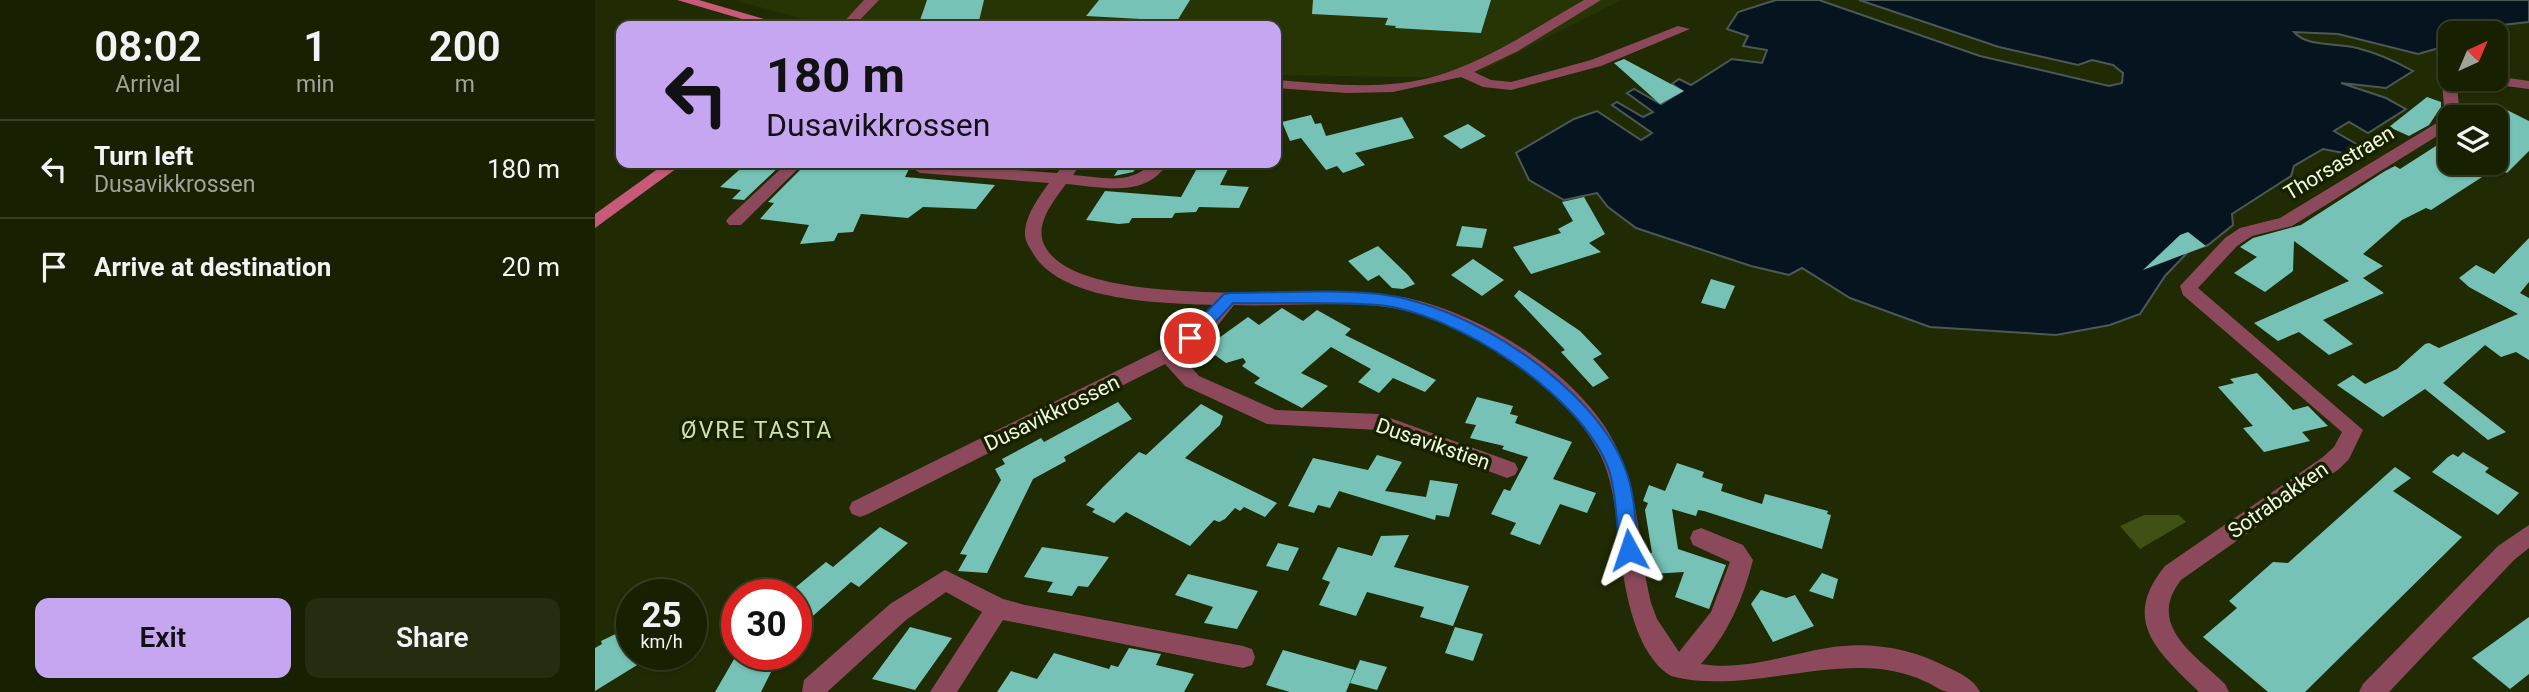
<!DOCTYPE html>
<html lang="en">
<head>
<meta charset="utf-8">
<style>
  :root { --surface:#182002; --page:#252d11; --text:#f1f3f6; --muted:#9fa399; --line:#363e24; --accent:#c6a6f0 }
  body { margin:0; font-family:Roboto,sans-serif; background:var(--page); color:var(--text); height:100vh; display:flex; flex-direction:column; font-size:26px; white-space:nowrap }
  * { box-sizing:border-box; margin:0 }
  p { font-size:23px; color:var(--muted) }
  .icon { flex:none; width:38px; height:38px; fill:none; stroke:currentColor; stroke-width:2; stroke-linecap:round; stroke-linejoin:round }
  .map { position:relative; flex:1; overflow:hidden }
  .side { display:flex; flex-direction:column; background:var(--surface); width:595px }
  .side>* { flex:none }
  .guide { position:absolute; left:21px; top:21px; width:665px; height:147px; border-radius:14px; box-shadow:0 2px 5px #0004,0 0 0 2px var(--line); background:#c6a6f0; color:#111; overflow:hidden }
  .needle { width:46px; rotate:44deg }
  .tools { position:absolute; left:1843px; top:21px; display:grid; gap:14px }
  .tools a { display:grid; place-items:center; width:70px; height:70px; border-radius:14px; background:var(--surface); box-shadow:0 2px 5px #0004,0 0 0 2px var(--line); font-size:35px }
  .speed { position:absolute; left:21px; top:579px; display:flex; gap:14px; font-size:35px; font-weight:700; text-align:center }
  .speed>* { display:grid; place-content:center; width:91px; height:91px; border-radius:50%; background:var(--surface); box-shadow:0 2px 5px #0004,0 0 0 2px var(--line); line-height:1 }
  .speed small { font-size:18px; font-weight:400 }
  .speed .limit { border:10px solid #d22; background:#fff; color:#111 }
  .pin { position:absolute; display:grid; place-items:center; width:60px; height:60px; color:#fff; margin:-30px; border:4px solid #fff; border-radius:50%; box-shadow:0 2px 7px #0007 }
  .me { position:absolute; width:77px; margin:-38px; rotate:355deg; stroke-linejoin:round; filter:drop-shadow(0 0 5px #0008) }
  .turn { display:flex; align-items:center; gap:24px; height:147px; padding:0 35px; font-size:32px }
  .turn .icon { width:91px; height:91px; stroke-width:2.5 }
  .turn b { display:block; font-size:49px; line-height:60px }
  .eta { display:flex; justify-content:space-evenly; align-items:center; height:119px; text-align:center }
  .eta b { font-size:42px; font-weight:600; line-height:49px }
  .action { display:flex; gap:14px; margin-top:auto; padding:14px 35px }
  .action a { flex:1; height:80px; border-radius:14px; background:var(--accent); color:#111; font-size:28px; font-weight:600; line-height:80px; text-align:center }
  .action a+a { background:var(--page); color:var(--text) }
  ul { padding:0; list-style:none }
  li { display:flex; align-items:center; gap:21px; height:98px; padding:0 35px; border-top:2px solid var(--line) }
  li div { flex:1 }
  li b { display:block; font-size:26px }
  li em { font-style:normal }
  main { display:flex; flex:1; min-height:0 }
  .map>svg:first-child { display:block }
</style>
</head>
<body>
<main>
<section class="side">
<div class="eta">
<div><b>08:02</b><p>Arrival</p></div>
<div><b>1</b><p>min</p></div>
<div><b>200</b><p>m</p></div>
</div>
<ul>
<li><svg class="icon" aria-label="left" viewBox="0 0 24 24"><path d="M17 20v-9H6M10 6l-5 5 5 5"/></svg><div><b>Turn left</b><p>Dusavikkrossen</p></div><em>180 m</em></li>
<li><svg class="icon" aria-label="arrive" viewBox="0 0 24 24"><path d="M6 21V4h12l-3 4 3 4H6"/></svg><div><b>Arrive at destination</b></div><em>20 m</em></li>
</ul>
<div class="action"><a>Exit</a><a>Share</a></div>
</section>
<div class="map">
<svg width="1934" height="692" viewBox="0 0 1934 692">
  <rect width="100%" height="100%" fill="#202b03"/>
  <path fill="#273404" d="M139,0H1026L873,78L681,75V26H234Z"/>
  <path fill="#405115" d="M1549,515H1584L1591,522L1545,549L1525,526Z"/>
  <path fill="#06141f" stroke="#4c5858" stroke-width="2" d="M1181,0H1224L1385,56L1514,86L1527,83L1528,73L1518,65L1497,60L1483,65L1404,47L1264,0H1934V22L1880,28L1877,33H1855V45L1823,54L1743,34L1699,32C1713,48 1742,42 1762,48C1782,53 1800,61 1818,71L1791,88L1746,83L1791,98L1811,109L1773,133L1754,122L1739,131L1763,145L1759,155L1728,149L1699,166L1696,176L1637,214L1638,225L1613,245L1593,252L1570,276L1545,314L1515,325L1461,335L1335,327L1255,298L1207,268L1194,275L1156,266L1041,228L1013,207L1002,193L969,200L934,180L921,153L979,119L1002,111L1046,140L1057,133L1017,105L1022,102L1048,117L1058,112L1032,93L1039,89L1066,104L1087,91L1077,84L1084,79L1096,85L1137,59L1167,63L1172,50L1148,46L1153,36L1132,29L1143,12Z"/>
  <g fill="#76c2b7">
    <path d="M332,0H389L384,21L323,26Z"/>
    <path d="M504,0H595L582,21L491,16Z"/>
    <path d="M718,0H896L886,33L800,28L801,26L790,25L793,18L717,14Z"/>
    <path d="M1029,59L1089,91L1065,104L1019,63Z"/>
    <path d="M1832,97L1846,102V107L1834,125L1814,136L1794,127Z"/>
    <path d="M1910,109L1934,121V151L1912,173L1901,168L1836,210L1831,208L1807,220L1768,254L1788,266L1768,278L1789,293L1728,320L1758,344L1734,355L1704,332L1683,341L1659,323L1754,281L1699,241L1698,271L1670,292L1639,273L1662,257L1645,247L1658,238L1706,225L1790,171L1800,166L1805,169L1855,137V163H1900V112Z"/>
    <path d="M716,115L720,124L726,123L731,136L807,117L819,138L760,153L770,165L748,173L742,166L731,170L706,138L695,141L687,122Z"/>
    <path d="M873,124L891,136L866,149L848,136Z"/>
    <path d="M152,163H188L149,200L137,199L146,190L125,187Z"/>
    <path d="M212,163H317L310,177L400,185L381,209L328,207L313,218L266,214L258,232L243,233L239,241L205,244L214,225L165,219L179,203L173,202Z"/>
    <path d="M527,163H546L538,172L519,176Z"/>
    <path d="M605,163H636L625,185L654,187L644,208L604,207L601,212L580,213L577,218H537L534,223L524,224L491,220L510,191L586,197Z"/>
    <path d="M989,197L1010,234L994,243L1006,252L936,274L918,247L966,233L963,229L978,221L967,202Z"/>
    <path d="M867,226L892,229L887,248L861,246Z"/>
    <path d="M1593,232L1611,246L1548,270L1585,235Z"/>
    <path d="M1934,238V282L1925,293L1934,298V360L1921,352L1906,357L1890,345L1848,383L1911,432L1893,440L1830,389L1788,417L1742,385L1758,375L1770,384L1802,369L1830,344L1834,343L1844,348L1923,314L1874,287L1864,278L1881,265L1899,274Z"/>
    <path d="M783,246L813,275L820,284L808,289L797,288L784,275L773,281L753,261Z"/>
    <path d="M878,259L909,280L887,296L856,275Z"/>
    <path d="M1116,279L1140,286L1130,309L1106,303Z"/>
    <path d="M924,290L985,331L1007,354L998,359L1014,378L998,387L966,352L970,350L919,296Z"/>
    <path d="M687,308L708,321L722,310L756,329L750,335L841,380L830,392L798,378L784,393L763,382L776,369L736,347L706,373L733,386L707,408L659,383L665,378L647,366L651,362L648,358L631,363L610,348L653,317L664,325Z"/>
    <path d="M1662,373L1698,410L1713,406L1733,426L1707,432L1715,441L1669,452L1648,428L1658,426L1623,387L1639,383L1635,379Z"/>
    <path d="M882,397L918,406L915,414L923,416L920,423L977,442L958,479L1001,493L992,513L965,504L945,545L915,534L921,523L896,514L909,489L915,491L933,457L907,449L909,446L875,438L881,425L870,423Z"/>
    <path d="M523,402L537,419L469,457L471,461L438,479L392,573L363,571L372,555L365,554L406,480L400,469L410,464L407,459L446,438L449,442Z"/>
    <path d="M606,404L628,416L625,425L590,458L682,503L670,517L649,507L645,511L640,508L630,519L624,522L619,520L595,546L531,512L519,523L497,512L500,509L491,505L509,486L544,452L551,455Z"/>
    <path d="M1868,452L1894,468L1890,472L1924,493L1903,515L1837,472L1853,457L1858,454L1863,457Z"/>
    <path d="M782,455L807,462L790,491L831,497L835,480L863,484L854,517L841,515L840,520L744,491L735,508L723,505L719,513L693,506L718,458L773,470Z"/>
    <path d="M1082,463L1109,472L1107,477L1128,484L1126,491L1167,504L1170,494L1233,511L1232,514L1236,515L1227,549L1109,511L1103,510L1101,516L1077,509L1083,549L1131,565L1114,609L1080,597L1089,572L1055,574L1051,553H1057L1050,510L1053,503L1048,501L1054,485L1070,491Z"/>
    <path d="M1800,467L1816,478L1798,491L1867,537L1710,692H1673L1608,637L1642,608L1634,601L1678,562L1693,563Z"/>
    <path d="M285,527L313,543L264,587L256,582L201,631V587L231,562L238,567Z"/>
    <path d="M814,535L799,567L874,586L858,626L825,617L829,607L772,592L761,616L724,605L735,582L727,579L743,547L777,556L786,536Z"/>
    <path d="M683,543L704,548L693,571L671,566Z"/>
    <path d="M447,547L514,557L493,587L483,586L477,596L452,592L458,582L429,577Z"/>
    <path d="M1227,573L1243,579L1238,599L1214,591Z"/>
    <path d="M593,574L663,591L642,629L609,623L618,607L580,595Z"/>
    <path d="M1166,590L1191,598L1200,595L1219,626L1178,642L1156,604Z"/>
    <path d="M1934,617V674L1915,689L1877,658Z"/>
    <path d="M37,626V654H60L0,691V648L7,644L6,641Z"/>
    <path d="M315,627L357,638L320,690L277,679Z"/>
    <path d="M860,627L888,634L878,661L850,653Z"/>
    <path d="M534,648L566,654L561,665L599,674L589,692H402L416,671L442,679L459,653L514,669L516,665L523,667Z"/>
    <path d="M688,650L760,670L751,692H695L671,685Z"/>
    <path d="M142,654H185L166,692H120Z"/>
    <path d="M765,660L792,667L782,690L755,683Z"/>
  </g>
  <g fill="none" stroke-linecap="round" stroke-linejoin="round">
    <g fill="#8d495c" fill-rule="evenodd">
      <path d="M269,0H284L259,26H245Z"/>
      <path d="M989,0H1006L923,51L879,72L896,80L916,82L996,60L1083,26L1095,29L1006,66L916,90L888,87L866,77L798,92L751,93L681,88V80C734,84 790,91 841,76C895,60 941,27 989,0Z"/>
      <path d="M1855,76V79H1867L1862,85L1865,117H1855V128L1697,226L1657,236L1642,246L1603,288L1768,430L1754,459L1744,469L1586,580C1551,625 1599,654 1630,684L1634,692H1604C1563,652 1525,621 1570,566L1728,457L1739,447L1747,432L1588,295L1585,286L1630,238L1645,228L1685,218L1850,118L1847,83Z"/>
      <path d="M1900,76L1934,81V89L1887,83L1880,79H1900Z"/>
      <path d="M192,163H209L146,225H134L131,221L134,217Z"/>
      <path d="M321,163L462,173L470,163H486L478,175C506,177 536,186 556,163H573C550,199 508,187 471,184C460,199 441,222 448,242C476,317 742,282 813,298C882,314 960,360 1003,417C1047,475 1040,537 1056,603L1062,619L1084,652L1116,612L1135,562L1098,545L1095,538L1098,531L1106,528L1148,545L1158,560C1148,599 1133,634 1106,664C1150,671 1190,655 1232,648C1274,641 1315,648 1352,667C1364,673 1379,679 1385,692C1374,692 1363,692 1353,692C1345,691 1337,684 1329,681C1310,672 1288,668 1267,668C1206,667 1134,692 1076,676C1032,649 1026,561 1021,515C1018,493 1014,469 1002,449C968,385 869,320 798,308C746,300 692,307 639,305L623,325L585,355L604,376L681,410L784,414L920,463L923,469L920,475L912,478L783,430L672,424L590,386L570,364L273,514L265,517L257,514L254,508L257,502L566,349L619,305C567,303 469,302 439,255C434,246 429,241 430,230C432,213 444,197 454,183L325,173L317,168Z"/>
      <path d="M1934,525V548L1919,560L1794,692H1764L1768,684L1903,546Z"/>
      <path d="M350,570L408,599L430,605L648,646L657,649L660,657L657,665L648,668L408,620L362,692H335L387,612L351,592L311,620L232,692H207L209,680L295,604Z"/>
    </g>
    <g fill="#c75a79" fill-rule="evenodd">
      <path d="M82,0H104L193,26H171Z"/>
      <path d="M71,163H89L0,228V214Z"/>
    </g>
  </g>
  <path fill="#1a73e8" stroke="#114b97" stroke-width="2" d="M635,293C684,293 736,289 784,294C872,304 1001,386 1031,471C1040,494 1040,525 1044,550L1041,556H1028L1025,550C1021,525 1022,494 1014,470C988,396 860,312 783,305C736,301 686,304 638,303L601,343H590V334L629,294Z"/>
  <g text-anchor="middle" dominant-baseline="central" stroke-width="7" stroke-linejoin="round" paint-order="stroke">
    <g font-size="21" fill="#eef8dc" stroke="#172100">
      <text transform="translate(1744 163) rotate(-31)">Thorsastraen</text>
      <text transform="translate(457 413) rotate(-26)">Dusavikkrossen</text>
      <text transform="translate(838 444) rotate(19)">Dusavikstien</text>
      <text transform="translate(1683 500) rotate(-35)">Sotrabakken</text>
    </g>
    <g font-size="23" letter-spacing="2" fill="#cee2aa" stroke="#172100">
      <text x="162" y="430">ØVRE TASTA</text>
    </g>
  </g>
</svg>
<div class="tools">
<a><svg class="needle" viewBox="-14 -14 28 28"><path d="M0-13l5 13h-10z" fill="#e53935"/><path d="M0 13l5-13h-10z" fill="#9fa399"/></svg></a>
<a><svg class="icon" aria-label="layers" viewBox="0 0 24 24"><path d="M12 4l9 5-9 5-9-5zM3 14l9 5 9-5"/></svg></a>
</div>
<div class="speed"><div>25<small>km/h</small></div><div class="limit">30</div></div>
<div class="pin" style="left:595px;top:338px;background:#d93025"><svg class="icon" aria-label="arrive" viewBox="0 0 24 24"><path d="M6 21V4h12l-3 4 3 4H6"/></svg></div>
<svg class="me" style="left:1034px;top:550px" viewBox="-20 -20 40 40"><path d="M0-17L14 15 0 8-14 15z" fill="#1a73e8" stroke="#fff" stroke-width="4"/></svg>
<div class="guide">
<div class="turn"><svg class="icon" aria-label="left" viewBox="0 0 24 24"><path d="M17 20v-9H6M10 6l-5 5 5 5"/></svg><div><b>180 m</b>Dusavikkrossen</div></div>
</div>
</div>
</main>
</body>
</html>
